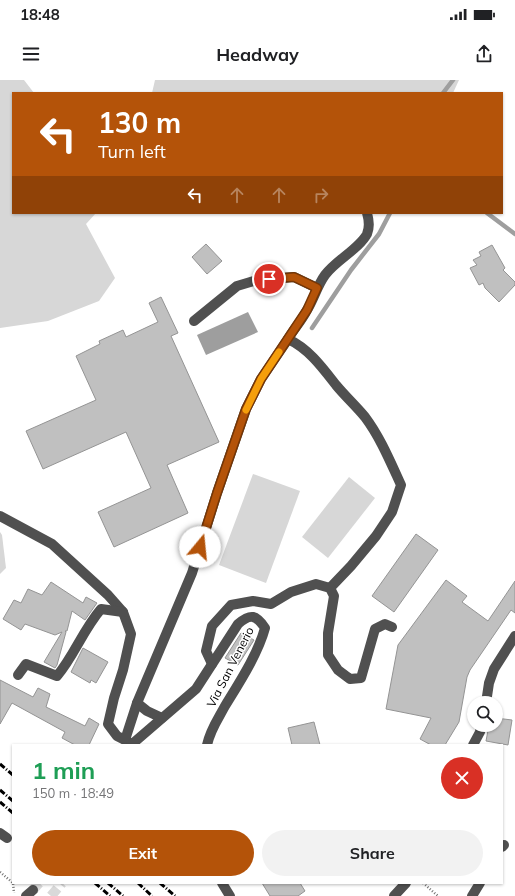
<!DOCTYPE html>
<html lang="en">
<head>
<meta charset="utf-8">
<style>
  :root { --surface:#fff; --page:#f2f2f2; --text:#202124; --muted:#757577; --accent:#b45309 }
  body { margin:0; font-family:Mulish,sans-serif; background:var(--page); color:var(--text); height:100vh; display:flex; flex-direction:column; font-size:15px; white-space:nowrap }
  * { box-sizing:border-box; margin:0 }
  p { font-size:13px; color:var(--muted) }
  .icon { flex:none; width:22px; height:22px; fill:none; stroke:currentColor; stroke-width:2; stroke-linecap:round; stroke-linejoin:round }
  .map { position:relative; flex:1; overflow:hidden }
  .details { position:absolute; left:12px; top:664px; width:491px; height:140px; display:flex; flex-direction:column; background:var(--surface); border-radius:0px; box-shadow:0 1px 3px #0004 }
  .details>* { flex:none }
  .banner { position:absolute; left:12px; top:12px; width:491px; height:122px; border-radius:0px; box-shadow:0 1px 3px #0004; background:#b45309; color:#fff; overflow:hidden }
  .controls { position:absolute; left:467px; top:616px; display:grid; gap:8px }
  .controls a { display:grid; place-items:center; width:36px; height:36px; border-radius:50%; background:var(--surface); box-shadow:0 1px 3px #0004; font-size:20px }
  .pin { position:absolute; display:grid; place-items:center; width:34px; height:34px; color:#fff; margin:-17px; border:2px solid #fff; border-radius:50%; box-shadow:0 1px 4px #0007 }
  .me { position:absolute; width:44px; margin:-22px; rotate:17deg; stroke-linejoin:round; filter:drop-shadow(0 0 3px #0008) }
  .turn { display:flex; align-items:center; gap:14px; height:84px; padding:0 20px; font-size:18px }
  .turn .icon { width:52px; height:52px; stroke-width:2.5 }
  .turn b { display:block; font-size:28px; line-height:34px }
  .lanes { display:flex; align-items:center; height:38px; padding:0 20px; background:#0003; justify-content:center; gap:20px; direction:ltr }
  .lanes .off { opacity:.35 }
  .round { display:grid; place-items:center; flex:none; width:42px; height:42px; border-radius:21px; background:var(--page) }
  .headline { display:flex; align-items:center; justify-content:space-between; height:68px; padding:0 20px }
  h1 { font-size:24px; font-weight:700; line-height:30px; color:#1e9e55 }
  .action { display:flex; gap:8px; margin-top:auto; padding:8px 20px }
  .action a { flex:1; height:46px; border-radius:24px; background:var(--accent); color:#fff; font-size:16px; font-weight:700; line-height:46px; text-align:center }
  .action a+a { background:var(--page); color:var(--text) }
  .status { display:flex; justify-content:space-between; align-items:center; height:28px; padding:0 20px; background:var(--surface); direction:ltr }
  .status svg { height:11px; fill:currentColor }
  header { display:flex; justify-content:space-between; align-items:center; height:52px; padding:0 20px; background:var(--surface); font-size:18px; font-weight:700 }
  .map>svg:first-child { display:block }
</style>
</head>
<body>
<div class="status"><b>18:48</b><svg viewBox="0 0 49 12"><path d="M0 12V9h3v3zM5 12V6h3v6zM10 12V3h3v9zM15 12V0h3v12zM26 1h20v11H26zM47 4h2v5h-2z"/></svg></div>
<header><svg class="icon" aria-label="menu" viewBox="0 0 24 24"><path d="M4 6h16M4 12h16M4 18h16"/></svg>Headway<svg class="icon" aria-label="share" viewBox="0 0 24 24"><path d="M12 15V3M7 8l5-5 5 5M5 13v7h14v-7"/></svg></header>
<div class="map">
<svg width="515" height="816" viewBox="0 0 515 816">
  <rect width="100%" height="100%" fill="#fff"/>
  <g fill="#d7d7d7">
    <path d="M0,0H24L34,13H13V133H96L86,144L115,198L99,221L48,241L0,248Z"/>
    <path d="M155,0H459L453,13H152Z"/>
    <path d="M253,394L300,411L266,503L219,485Z"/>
    <path d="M349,397L375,418L328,478L302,457Z"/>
    <path d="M0,452L2,455L6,488L0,494Z"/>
  </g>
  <path fill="#9e9e9e" d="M248,232L258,252L206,275L197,255Z"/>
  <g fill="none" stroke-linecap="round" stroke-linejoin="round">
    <g stroke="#9e9e9e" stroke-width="4.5">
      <path d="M443,13L453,0"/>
      <path d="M487,133L515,154"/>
      <path d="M312,248L351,190L379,154L390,133"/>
    </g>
  </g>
  <g fill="#c0c0c0" stroke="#949494">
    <path d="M206,164L222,181L207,194L192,177Z"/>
    <path d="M492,165L505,188L503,190L515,202V205L499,222L485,208L483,203L479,205L470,188L477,185L473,180L481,176L479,172Z"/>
    <path d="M161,217L178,253L171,256L219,362L167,385L188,433L114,467L98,432L151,408L126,352L43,389L26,351L96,320L76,276L100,264L99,261L123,250L126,257L158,242L149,223Z"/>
    <path d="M416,454L438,470L394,532L372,516Z"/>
    <path d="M446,500L467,516L462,522L488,541L515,501V533L511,530L470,590L467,597L459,642L445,665H431L420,659L431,638L386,629L398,565Z"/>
    <path d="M51,502L83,523L86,517L97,523L85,540L72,531L67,551H65L66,552L57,585L55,588L44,582L62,552L55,555L25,544L21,550L3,539L14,520L21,523L28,509L42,515Z"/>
    <path d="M241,553L254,560L238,585L225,578Z"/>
    <path d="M83,568L108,582L96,603L91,600L90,603L71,592Z"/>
    <path d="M0,600L33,617L38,608L50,614L46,627L85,646L89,638L99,644L89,665H75L62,658L65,652L12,623L0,644Z"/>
    <path d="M496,638L512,640L508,665L486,661L489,645H496Z"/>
    <path d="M314,642L320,665H292L288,648Z"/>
    <path d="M262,803H300L305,811L298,816H270Z"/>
  </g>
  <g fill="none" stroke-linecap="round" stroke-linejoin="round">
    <g stroke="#d9d9d9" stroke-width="10" stroke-dasharray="10 5" stroke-linecap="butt">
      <path d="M33,810L39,803"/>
      <path d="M51,816L62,803"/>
    </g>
    <g stroke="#727272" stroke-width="2.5" stroke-dasharray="1 2" stroke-linecap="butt">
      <path d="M0,792L13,803L14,813"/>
      <path d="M423,803L438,816"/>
    </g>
    <g stroke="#505050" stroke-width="10">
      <path d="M194,241L237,206L257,200L294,197L317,208"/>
      <path d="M0,436L52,464L108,515L123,532L131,554L123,590L114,618L108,644L117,656L125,660"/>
      <path d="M330,508L351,486L376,456L392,432L401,405C390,381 380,357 365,337C356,326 345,316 336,305C322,287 309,269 288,259C294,249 302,240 307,230C314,219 317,206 325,195C336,180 359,169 367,154C370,147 369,140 367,133"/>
      <path d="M212,584L206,571L212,546L231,525L253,521L271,524L291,512L316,504L330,508L334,516L328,553V575L338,590L350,599L361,598L375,549L385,544L392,547"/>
      <path d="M18,595L26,584L57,596C74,576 83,550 101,529L123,532"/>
      <path d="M137,623L147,631L162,638"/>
      <path d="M486,623L489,603L494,589L515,556"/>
      <path d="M132,664L125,660L137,623L192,493L217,413L246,329L261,299L288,259"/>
      <path d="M131,665L196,609L238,544C251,533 256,535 265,548C258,574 239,603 225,626C218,639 210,650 207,665"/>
      <path d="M473,665L480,652L481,645"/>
      <path d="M0,753L7,758"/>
      <path d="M502,767L504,765"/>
      <path d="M222,803L230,816"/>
      <path d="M26,816L33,810"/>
      <path d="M394,816L406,803"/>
      <path d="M472,816L480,803"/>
    </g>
    <g stroke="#000" stroke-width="3" stroke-dasharray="6 2 1 2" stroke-linecap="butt">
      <path d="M0,684L13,695"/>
      <path d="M0,710L13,721"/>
      <path d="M0,722L13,733"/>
      <path d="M95,803L110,816"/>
      <path d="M108,803L123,816"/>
      <path d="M138,803L152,816"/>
      <path d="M160,803L175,816"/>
    </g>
  </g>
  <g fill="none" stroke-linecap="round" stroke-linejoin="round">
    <defs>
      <path id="route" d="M200,467L217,413L246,329L261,299L307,230L317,208L294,197L269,199"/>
    </defs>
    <use href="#route" stroke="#753606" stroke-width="10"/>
    <use href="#route" stroke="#b45309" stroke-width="7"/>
    <path stroke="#f59e0b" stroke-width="7" d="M246,330L261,299L279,272"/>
  </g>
  <g text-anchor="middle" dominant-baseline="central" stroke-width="3" stroke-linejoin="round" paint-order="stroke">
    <g font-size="12" fill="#000" stroke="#fff">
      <text transform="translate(230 587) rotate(-63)">Via San Venerio</text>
    </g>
  </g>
</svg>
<div class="controls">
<a><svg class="icon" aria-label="search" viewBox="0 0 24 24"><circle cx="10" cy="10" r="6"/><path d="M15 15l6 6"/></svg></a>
</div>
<div class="pin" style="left:269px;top:199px;background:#d93025"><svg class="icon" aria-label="arrive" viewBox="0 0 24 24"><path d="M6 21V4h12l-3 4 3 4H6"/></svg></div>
<svg class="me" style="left:200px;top:467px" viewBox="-20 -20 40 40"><circle r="19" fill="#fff"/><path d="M0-13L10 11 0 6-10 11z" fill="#b45309"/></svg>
<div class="banner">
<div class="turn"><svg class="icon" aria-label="left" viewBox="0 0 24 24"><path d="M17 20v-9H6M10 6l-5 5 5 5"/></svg><div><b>130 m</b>Turn left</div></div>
<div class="lanes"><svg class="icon" aria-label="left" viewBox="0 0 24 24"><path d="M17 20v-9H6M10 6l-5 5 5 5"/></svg><svg class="icon off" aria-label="ahead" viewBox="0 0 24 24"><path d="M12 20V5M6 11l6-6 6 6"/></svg><svg class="icon off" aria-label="ahead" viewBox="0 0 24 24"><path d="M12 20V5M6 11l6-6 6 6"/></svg><svg class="icon off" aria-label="right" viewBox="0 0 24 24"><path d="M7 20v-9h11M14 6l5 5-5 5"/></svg></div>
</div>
<section class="details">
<div class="headline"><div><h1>1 min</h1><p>150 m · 18:49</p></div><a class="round" style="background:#d93025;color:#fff"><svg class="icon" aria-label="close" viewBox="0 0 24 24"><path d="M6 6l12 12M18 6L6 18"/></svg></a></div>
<div class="action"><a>Exit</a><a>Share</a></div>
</section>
</div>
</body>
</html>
